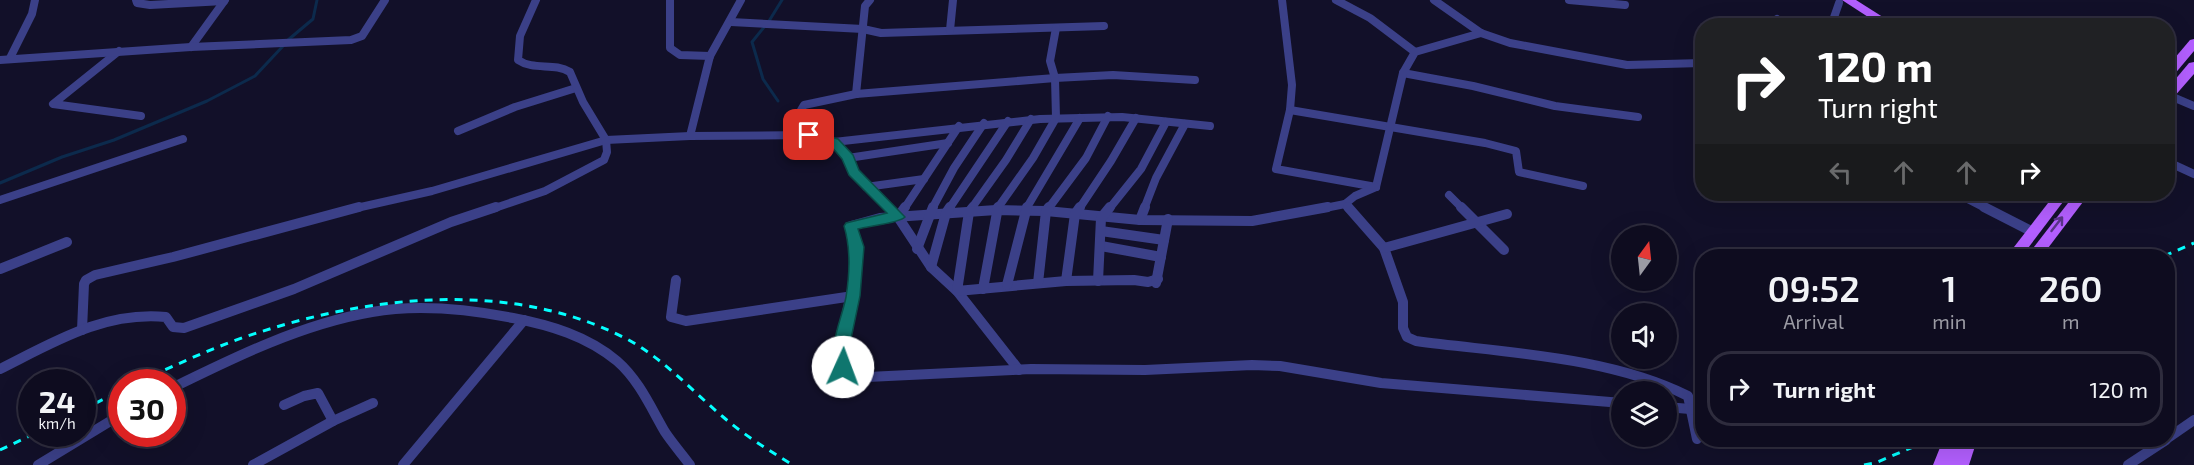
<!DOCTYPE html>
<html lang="en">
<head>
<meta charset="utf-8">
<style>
  :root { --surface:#0e0c1f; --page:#1c1a2c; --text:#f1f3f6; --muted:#9b9ba4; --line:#2e2c3d }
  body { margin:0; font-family:"Exo 2",sans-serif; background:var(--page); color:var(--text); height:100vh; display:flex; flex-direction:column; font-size:22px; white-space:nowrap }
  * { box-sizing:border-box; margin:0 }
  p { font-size:20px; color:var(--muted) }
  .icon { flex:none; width:33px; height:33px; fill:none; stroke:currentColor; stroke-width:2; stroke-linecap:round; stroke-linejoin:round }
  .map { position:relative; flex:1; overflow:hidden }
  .panel { position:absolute; left:1695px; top:249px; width:480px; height:198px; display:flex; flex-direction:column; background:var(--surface); border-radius:24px; box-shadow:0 6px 24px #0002,0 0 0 2px var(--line) }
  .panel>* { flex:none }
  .banner { position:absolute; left:1695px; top:18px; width:480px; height:183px; border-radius:24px; box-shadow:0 6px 24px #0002,0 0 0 2px var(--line); background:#202124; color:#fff; overflow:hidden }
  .needle { width:39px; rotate:15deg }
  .controls { position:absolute; left:1611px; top:225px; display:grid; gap:12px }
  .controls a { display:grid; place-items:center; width:66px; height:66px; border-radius:50%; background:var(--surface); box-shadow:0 6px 24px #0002,0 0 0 2px var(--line); font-size:30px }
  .speed { position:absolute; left:18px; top:369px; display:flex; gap:12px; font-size:30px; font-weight:700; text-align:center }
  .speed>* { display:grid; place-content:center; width:78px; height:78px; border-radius:50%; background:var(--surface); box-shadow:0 6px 24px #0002,0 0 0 2px var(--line); line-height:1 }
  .speed small { font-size:15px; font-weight:400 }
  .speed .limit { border:9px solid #d22; background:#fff; color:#111 }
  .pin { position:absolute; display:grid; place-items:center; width:51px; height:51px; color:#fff; margin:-26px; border-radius:12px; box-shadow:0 3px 9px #0006 }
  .me { position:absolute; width:66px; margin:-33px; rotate:2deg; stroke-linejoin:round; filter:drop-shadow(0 0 4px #0008) }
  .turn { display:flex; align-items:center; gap:21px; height:126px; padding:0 24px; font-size:27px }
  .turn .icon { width:78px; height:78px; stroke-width:2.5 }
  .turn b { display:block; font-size:42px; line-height:51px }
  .lanes { display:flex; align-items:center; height:57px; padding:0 24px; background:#0003; justify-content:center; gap:30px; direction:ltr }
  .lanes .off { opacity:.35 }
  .eta { display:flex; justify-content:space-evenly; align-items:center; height:102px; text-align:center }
  .eta b { font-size:36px; font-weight:600; line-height:42px }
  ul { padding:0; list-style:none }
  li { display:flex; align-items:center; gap:18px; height:75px; margin:0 12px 9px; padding:0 12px; border:3px solid var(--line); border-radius:24px }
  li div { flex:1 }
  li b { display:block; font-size:22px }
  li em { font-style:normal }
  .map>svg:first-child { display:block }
</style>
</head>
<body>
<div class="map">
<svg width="2194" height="465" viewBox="0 0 2194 465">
  <rect width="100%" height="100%" fill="#121029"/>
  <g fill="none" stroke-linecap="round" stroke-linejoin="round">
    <g stroke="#0c2a4c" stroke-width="3">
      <path d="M769,21L782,0"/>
      <path d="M765,26L752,42L763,79L778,101"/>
      <path d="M288,40L313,19L317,0"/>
      <path d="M0,183L62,157L114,140L207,101L255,76L284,45"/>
    </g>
    <g stroke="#3b4088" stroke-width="8">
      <path d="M136,0L137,3L150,5L224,1"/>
      <path d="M670,0V48L680,55L710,56"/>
      <path d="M1282,0L1292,85L1290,110L1276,169L1376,187"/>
      <path d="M1336,0L1370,18L1415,52"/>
      <path d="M1434,0L1481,33L1510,43L1627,65L1702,63"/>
      <path d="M1569,0L1625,5"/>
      <path d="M1777,19L1785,26"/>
      <path d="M731,22L863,29L881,33L1104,26"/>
      <path d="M1831,26L1839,3"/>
      <path d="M950,30L953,0"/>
      <path d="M191,47L225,0"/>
      <path d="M119,51L53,104L141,116"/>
      <path d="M10,58L32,14L35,0"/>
      <path d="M0,60L191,47L351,40L362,36L385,0"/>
      <path d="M1403,73L1473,86L1555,106L1638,117"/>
      <path d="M856,94L865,6L870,0"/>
      <path d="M2168,95L2194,106"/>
      <path d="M1290,110L1485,143L1516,151L1519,172L1583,186"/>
      <path d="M458,131L515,107L576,88"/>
      <path d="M809,135L801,110L804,105L856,94L1055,78L1113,75L1195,80"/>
      <path d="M690,136L710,56L741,0"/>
      <path d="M834,142L1040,119L1122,117L1210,126"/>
      <path d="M848,158L948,143"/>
      <path d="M2168,162L2194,174"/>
      <path d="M866,187L924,179"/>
      <path d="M1376,187L1403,73L1415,52L1481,33"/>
      <path d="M1958,194L1987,209"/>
      <path d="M1449,195L1463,209"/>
      <path d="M0,200L183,139"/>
      <path d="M1345,204L1349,209"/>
      <path d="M352,209L432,191L606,140L690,136L809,135L834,142L848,158L854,172L890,209"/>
      <path d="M492,209L545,191L604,160L607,152L606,140L583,102L570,72C554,62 534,71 518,60L520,36L536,0"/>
      <path d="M904,209L959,126"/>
      <path d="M932,209L954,168L984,123"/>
      <path d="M949,209L1008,121"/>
      <path d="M971,209L1006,160L1031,119"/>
      <path d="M997,209L1033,158L1056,118L1055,78L1050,61L1056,28"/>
      <path d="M1026,209L1080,118"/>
      <path d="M1048,209L1086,158L1108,116"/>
      <path d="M1079,209L1111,161L1136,118"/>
      <path d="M1109,209L1141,169L1166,122"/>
      <path d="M1144,209L1156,178L1185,124"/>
      <path d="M1320,209L1345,204L1355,196L1376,187"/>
    </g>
    <g stroke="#3b4088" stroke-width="10">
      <path d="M888,207L898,217L931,267L957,291L1019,370"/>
      <path d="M973,207L969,212L957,291L1066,281L1134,280L1148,282L1158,279"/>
      <path d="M1328,207L1252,221L1140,220L1046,211L996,210L880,218L851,226C865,274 844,305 840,351C840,359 845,370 847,378L1031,369L1145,370L1252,365L1280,366L1381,383L1622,403"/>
      <path d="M1348,207L1384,248L1403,302V328L1407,337L1416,341C1504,353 1608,356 1688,396L1697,439"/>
      <path d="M1461,207L1504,250"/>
      <path d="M1984,207L2031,231"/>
      <path d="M898,217L905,207"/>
      <path d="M1140,220L1145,207"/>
      <path d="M1101,231L1164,240"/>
      <path d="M1101,246L1161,257"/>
      <path d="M1384,248L1507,214"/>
      <path d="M917,249L933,207"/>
      <path d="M931,267L946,213L950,207"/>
      <path d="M0,269L67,242"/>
      <path d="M676,280L671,317L686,321L853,296"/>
      <path d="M1066,281L1075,214L1080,207"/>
      <path d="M1098,281L1101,218L1110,207"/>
      <path d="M1038,283L1046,211L1049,207"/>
      <path d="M1156,283L1168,219"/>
      <path d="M1007,285L1027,207"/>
      <path d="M983,289L998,207"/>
      <path d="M82,330L84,284L86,280L95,275L173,257L359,207"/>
      <path d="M0,369C54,342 104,311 166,317L173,327L184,328L294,289L451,222L496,207"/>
      <path d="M172,388C235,357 302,324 372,312C418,304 467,309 513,318C550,325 587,336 617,361C639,380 651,408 665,432C673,444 682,454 690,465"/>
      <path d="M284,405L304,396L318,393L333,421"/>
      <path d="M1666,407L1702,410"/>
      <path d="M2168,438L2194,420"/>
      <path d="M38,465L122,414"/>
      <path d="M253,465L333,421L373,403"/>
      <path d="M403,465L524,320"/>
      <path d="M2128,465L2166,440"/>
    </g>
    <g fill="#b35fff" fill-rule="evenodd">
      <path d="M1842,0H1856L1897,26H1882Z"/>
      <path d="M2194,39V51L2173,76L2168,77V66L2190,40Z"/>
      <path d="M2194,62V74L2173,98L2168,99V88L2189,63Z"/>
      <path d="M2055,194H2069L2022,256H2007Z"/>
      <path d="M2075,194H2089L2042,256H2027Z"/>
      <path d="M1943,440H1977L1969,465H1933Z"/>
    </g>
    <g stroke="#04ffff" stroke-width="3" stroke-dasharray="8 7" stroke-linecap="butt">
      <path d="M2164,256L2194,243"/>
      <path d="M138,382C178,364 218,345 260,332C375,295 511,281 623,337C661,356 690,389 722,416C744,435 768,450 793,465"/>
      <path d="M82,410L122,390"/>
      <path d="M0,450L34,434"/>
      <path d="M1864,465L1875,463L1930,440"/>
    </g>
  </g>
  <defs><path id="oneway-shaft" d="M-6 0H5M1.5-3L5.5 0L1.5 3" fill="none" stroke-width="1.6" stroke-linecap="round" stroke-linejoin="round" transform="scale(1.5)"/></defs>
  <use stroke="#5a3489" href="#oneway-shaft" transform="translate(2057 224) rotate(-52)"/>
  <path fill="#0f766e" stroke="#0a4d48" stroke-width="1.5" d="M809,131L838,139L853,155L859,170L905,217C900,223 869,226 858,229L864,247L860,296L848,353L851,367L849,371H838C826,349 842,319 846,297C850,272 851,249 844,226L846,223L887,213L849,175L842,159L830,145L804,138L803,135Z"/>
</svg>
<div class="controls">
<a><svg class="needle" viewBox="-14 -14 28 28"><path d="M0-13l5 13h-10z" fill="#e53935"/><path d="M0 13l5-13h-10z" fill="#9b9ba4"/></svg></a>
<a><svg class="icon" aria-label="sound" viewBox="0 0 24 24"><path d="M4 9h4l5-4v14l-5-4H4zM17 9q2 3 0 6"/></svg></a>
<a><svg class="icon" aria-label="layers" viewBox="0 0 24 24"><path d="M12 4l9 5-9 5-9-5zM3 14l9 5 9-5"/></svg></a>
</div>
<div class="speed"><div>24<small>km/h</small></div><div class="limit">30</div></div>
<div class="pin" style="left:809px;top:135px;background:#d93025"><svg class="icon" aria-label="arrive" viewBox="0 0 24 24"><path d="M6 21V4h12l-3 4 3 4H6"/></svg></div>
<svg class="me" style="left:843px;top:367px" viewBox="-20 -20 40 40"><circle r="19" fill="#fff"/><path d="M0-13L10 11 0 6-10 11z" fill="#0f766e"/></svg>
<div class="banner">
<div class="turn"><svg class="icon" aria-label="right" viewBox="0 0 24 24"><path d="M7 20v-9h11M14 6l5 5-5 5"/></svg><div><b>120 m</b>Turn right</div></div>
<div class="lanes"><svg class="icon off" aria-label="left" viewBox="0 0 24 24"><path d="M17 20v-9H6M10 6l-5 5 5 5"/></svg><svg class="icon off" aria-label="ahead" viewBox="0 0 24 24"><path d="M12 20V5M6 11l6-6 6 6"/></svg><svg class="icon off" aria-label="ahead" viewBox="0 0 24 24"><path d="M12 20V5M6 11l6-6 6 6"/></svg><svg class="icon" aria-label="right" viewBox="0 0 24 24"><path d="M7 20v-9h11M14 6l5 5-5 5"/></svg></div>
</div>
<section class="panel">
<div class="eta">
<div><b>09:52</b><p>Arrival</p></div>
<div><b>1</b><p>min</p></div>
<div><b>260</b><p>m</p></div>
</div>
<ul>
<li><svg class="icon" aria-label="right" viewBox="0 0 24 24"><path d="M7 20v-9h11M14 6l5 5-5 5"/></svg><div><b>Turn right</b></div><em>120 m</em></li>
</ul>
</section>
</div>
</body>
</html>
